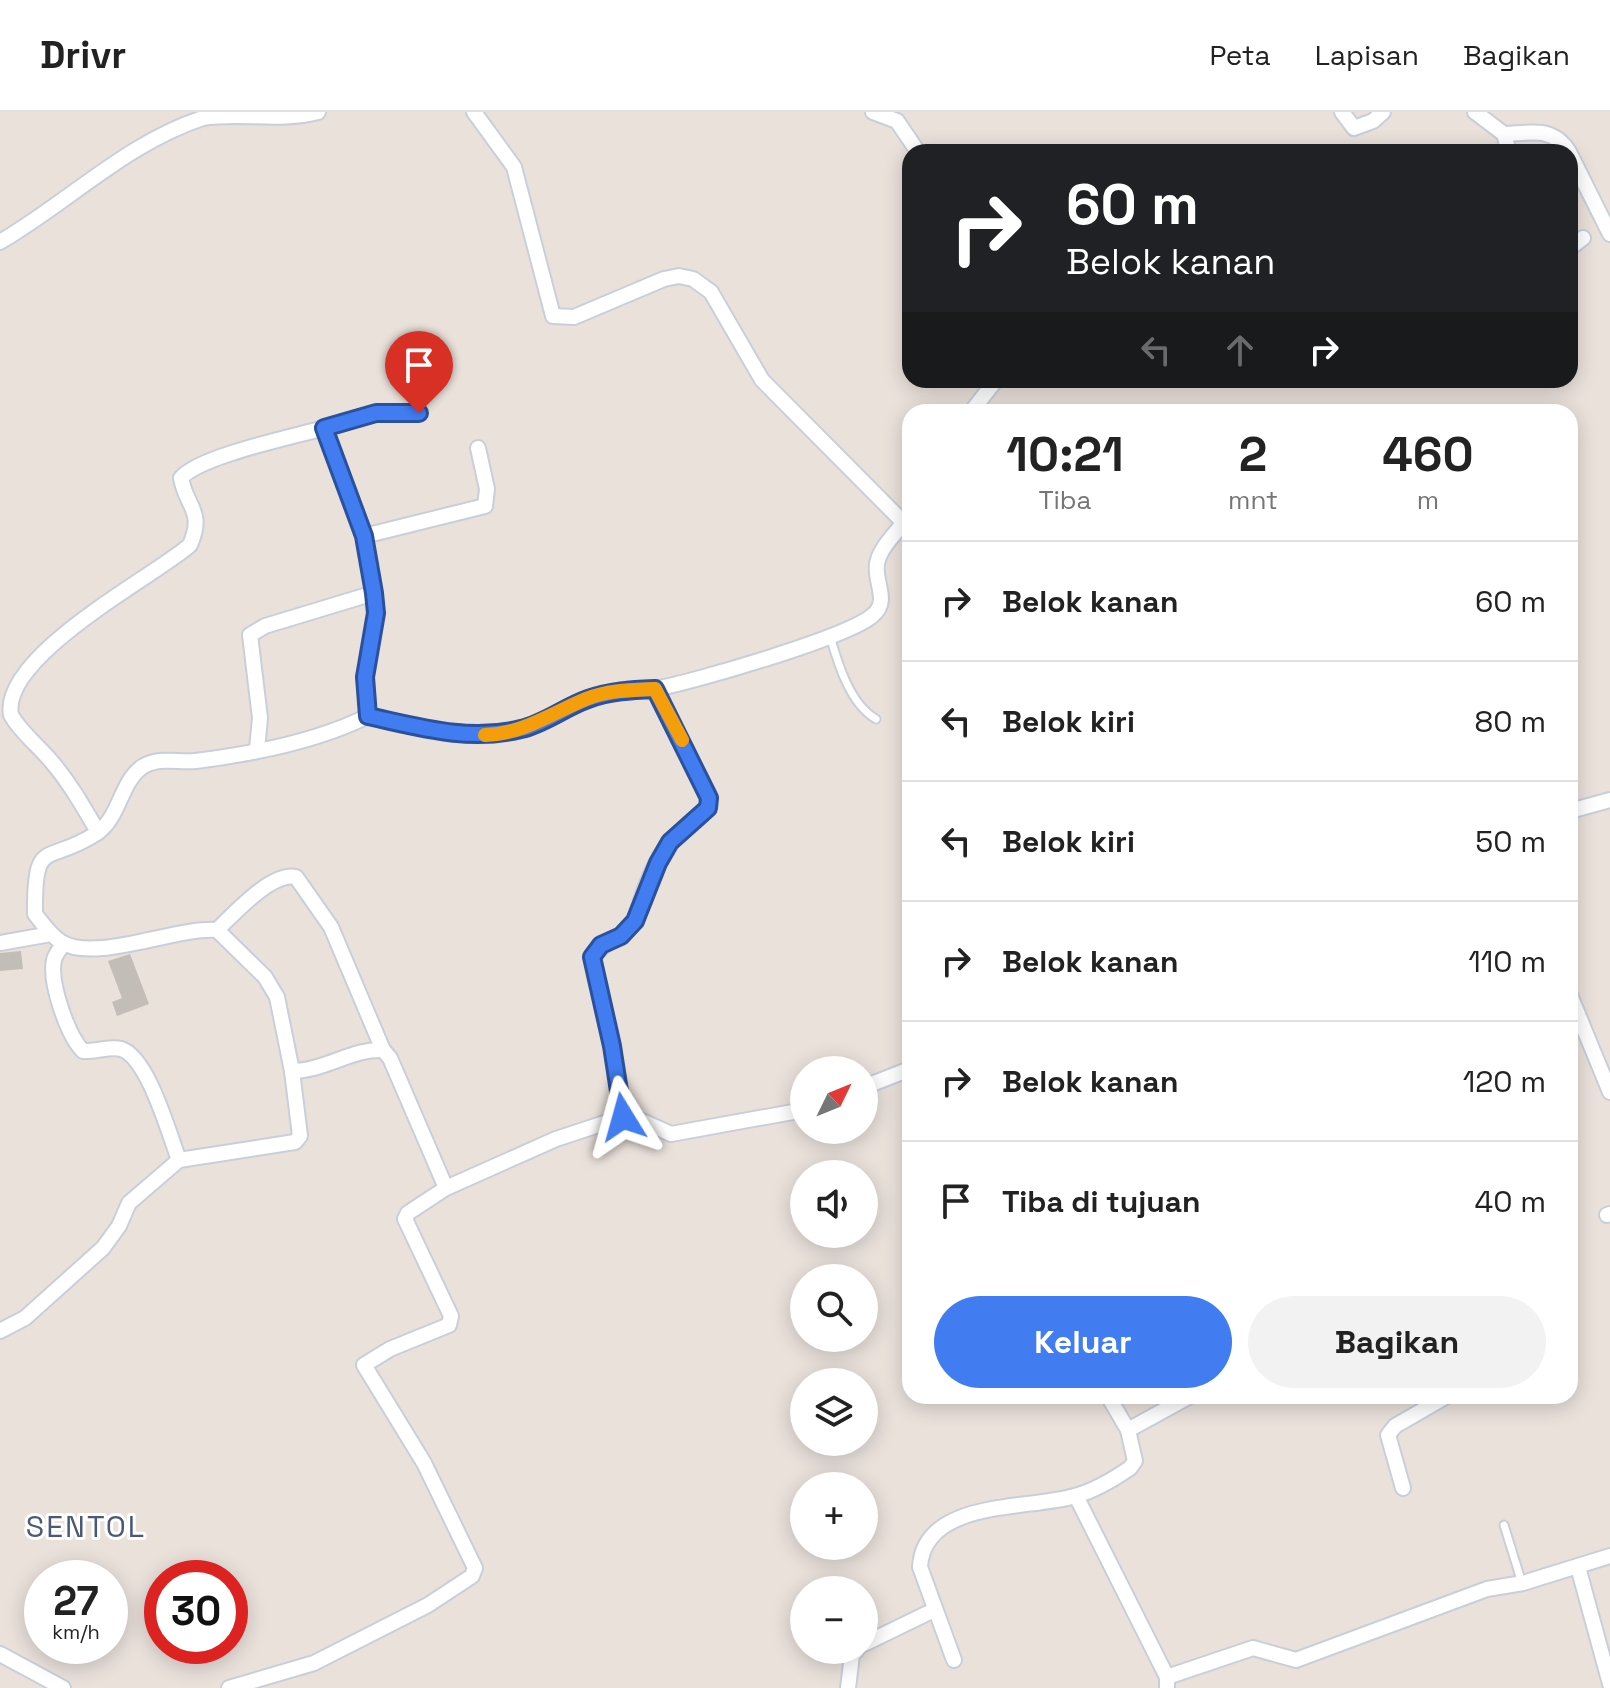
<!DOCTYPE html>
<html lang="id">
<head>
<meta charset="utf-8">
<style>
  :root { --surface:#fff; --page:#f2f2f2; --text:#222; --muted:#767676; --line:#e0e0e0; --accent:#417cf1 }
  body { margin:0; font-family:"Space Grotesk",sans-serif; background:var(--page); color:var(--text); height:100vh; display:flex; flex-direction:column; font-size:30px; white-space:nowrap }
  * { box-sizing:border-box; margin:0 }
  p { font-size:26px; color:var(--muted) }
  .icon { flex:none; width:44px; height:44px; fill:none; stroke:currentColor; stroke-width:2; stroke-linecap:round; stroke-linejoin:round }
  .map { position:relative; flex:1; overflow:hidden }
  .side { position:absolute; left:902px; top:292px; width:676px; height:1000px; display:flex; flex-direction:column; background:var(--surface); border-radius:24px; box-shadow:0 4px 20px #0003 }
  .side>* { flex:none }
  .banner { position:absolute; left:902px; top:32px; width:676px; height:244px; border-radius:24px; box-shadow:0 4px 20px #0003; background:#202124; color:#fff; overflow:hidden }
  .needle { width:52px; rotate:47deg }
  .buttons { position:absolute; left:790px; top:944px; display:grid; gap:16px }
  .buttons a { display:grid; place-items:center; width:88px; height:88px; border-radius:50%; background:var(--surface); box-shadow:0 4px 20px #0003; font-size:40px }
  .speed { position:absolute; left:24px; top:1448px; display:flex; gap:16px; font-size:40px; font-weight:700; text-align:center }
  .speed>* { display:grid; place-content:center; width:104px; height:104px; border-radius:50%; background:var(--surface); box-shadow:0 4px 20px #0003; line-height:1 }
  .speed small { font-size:20px; font-weight:400 }
  .speed .limit { border:12px solid #d22; background:#fff; color:#111 }
  .pin { position:absolute; display:grid; place-items:center; width:68px; height:68px; color:#fff; margin:-82px -34px; border-radius:50% 50% 50% 0; rotate:-45deg; box-shadow:0 0 8px #0007 }
  .pin .icon { rotate:45deg }
  .me { position:absolute; width:88px; margin:-44px; rotate:352deg; stroke-linejoin:round; filter:drop-shadow(0 0 6px #0008) }
  .turn { display:flex; align-items:center; gap:28px; height:168px; padding:0 32px; font-size:36px }
  .turn .icon { width:104px; height:104px; stroke-width:2.5 }
  .turn b { display:block; font-size:56px; line-height:68px }
  .lanes { display:flex; align-items:center; height:76px; padding:0 32px; background:#0003; justify-content:center; gap:40px; direction:ltr }
  .lanes .off { opacity:.35 }
  .eta { display:flex; justify-content:space-evenly; align-items:center; height:136px; text-align:center }
  .eta b { font-size:48px; font-weight:600; line-height:56px }
  .primary-button { display:flex; gap:16px; margin-top:auto; padding:16px 32px }
  .primary-button a { flex:1; height:92px; border-radius:48px; background:var(--accent); color:#fff; font-size:32px; font-weight:600; line-height:92px; text-align:center }
  .primary-button a+a { background:var(--page); color:var(--text) }
  ul { padding:0; list-style:none }
  li { display:flex; align-items:center; gap:24px; height:120px; padding:0 32px; border-top:2px solid var(--line) }
  li div { flex:1 }
  li b { display:block; font-size:30px }
  li em { font-style:normal }
  header { display:flex; align-items:center; gap:48px; box-sizing:border-box; height:112px; padding:0 40px; background:var(--surface); border-bottom:2px solid var(--line) }
  header strong { font-size:38px }
  nav { display:flex; gap:44px; margin-inline-start:auto; font-size:28px }
  .map>svg:first-child { display:block }
</style>
</head>
<body>
<header>
<strong>Drivr</strong>
<nav><a>Peta</a><a>Lapisan</a><a>Bagikan</a></nav>
</header>
<div class="map">
<svg width="1610" height="1576" viewBox="0 0 1610 1576">
  <rect width="100%" height="100%" fill="#eae1db"/>
  <g fill="#c2bdb6">
    <path d="M21,839L23,857L0,859V841Z"/>
    <path d="M130,842L149,892L117,904L112,890L122,886L108,849Z"/>
  </g>
  <g fill="none" stroke-linecap="round" stroke-linejoin="round">
    <defs>
      <g id="service">
        <path d="M830,524C838,552 850,592 876,607"/>
        <path d="M1504,1413L1522,1471"/>
      </g>
      <g id="minor">
        <path d="M474,0L514,55L553,204L574,205L664,167L679,164L693,167L711,180L762,268L910,417"/>
        <path d="M873,0L897,9L918,40"/>
        <path d="M1342,0L1354,16L1373,9L1383,0"/>
        <path d="M1475,0L1504,22C1531,21 1553,14 1569,40"/>
        <path d="M1504,22L1509,40"/>
        <path d="M1570,42L1610,122"/>
        <path d="M0,130C67,91 128,30 203,6C240,0 280,10 318,0"/>
        <path d="M1570,136L1583,126"/>
        <path d="M971,300L996,268"/>
        <path d="M419,301H376L324,316L364,424L374,481L376,501L365,565L368,604C318,629 252,642 196,649C178,651 159,644 142,655C120,671 120,705 97,721C47,754 34,723 35,802C43,812 50,823 61,830C96,851 174,815 217,818L265,865L277,885L292,959C325,959 353,936 383,938L390,946L446,1076L556,1027L623,1005H633L671,1022L804,998"/>
        <path d="M364,424L485,394L487,377L478,336"/>
        <path d="M368,604C407,613 448,625 488,623C532,620 566,593 607,581C623,576 640,580 655,577C693,570 849,525 873,503C890,489 874,470 877,452C880,433 901,418 910,401"/>
        <path d="M257,637L260,606L250,523L265,514L374,481"/>
        <path d="M1570,699L1610,688"/>
        <path d="M98,720C84,696 70,671 51,649C39,634 21,621 11,603C0,544 155,464 190,433C205,399 186,395 181,366C200,344 292,325 324,316"/>
        <path d="M217,818C234,802 271,760 296,765L331,815L383,938"/>
        <path d="M0,831L51,822"/>
        <path d="M63,832C60,837 55,843 54,848C49,871 68,924 83,939C95,940 110,934 121,937C148,945 169,1022 179,1048"/>
        <path d="M1570,883L1610,980"/>
        <path d="M864,975L910,957"/>
        <path d="M623,1005L612,934L592,845C604,829 623,827 634,810C637,805 638,798 640,792C646,772 656,748 669,731C683,715 706,709 709,686L655,577"/>
        <path d="M1607,1103L1610,1102"/>
        <path d="M0,1219L25,1206L103,1136L119,1114L129,1091L179,1048L295,1030L300,1024L292,959"/>
        <path d="M1128,1318L1190,1284"/>
        <path d="M1403,1376L1388,1323L1395,1314L1447,1284"/>
        <path d="M1076,1384L1167,1565"/>
        <path d="M1578,1455L1610,1572"/>
        <path d="M864,1532L934,1498"/>
        <path d="M0,1542L63,1576"/>
        <path d="M954,1548L920,1455C924,1387 1028,1398 1075,1384C1093,1379 1114,1367 1130,1356L1135,1349L1128,1318L1108,1284"/>
        <path d="M229,1576L314,1551L428,1493L472,1464L475,1456L424,1351L364,1253L390,1237L449,1213L451,1204L405,1107L408,1101L446,1076"/>
        <path d="M848,1576L852,1543L857,1538"/>
        <path d="M1167,1576V1565L1253,1536L1296,1548L1487,1477L1523,1471L1610,1444"/>
      </g>
    </defs>
    <use href="#service" stroke="#c9cfda" stroke-width="11"/>
    <use href="#minor" stroke="#c9cfda" stroke-width="18"/>
    <use href="#service" stroke="#fff" stroke-width="7"/>
    <use href="#minor" stroke="#fff" stroke-width="14"/>
  </g>
  <g fill="none" stroke-linecap="round" stroke-linejoin="round">
    <defs>
      <path id="route" d="M419,301H376L324,316L364,424L374,481L376,501L365,565L368,604C419,615 469,630 521,617C544,612 565,595 588,587C610,579 632,578 655,577L709,686L708,696L670,730L658,751L635,809L621,824L601,833L592,845L612,934L623,1005"/>
    </defs>
    <use href="#route" stroke="#2a519d" stroke-width="20"/>
    <use href="#route" stroke="#417cf1" stroke-width="14"/>
    <path stroke="#f59e0b" stroke-width="14" d="M485,623C523,622 552,601 586,587C608,578 631,578 655,577L682,628"/>
  </g>
  <g text-anchor="middle" dominant-baseline="central" stroke-width="6" stroke-linejoin="round" paint-order="stroke">
    <g font-size="30" letter-spacing="2" fill="#4b5977" stroke="#fff">
      <text x="86" y="1414">SENTOL</text>
    </g>
  </g>
</svg>
<div class="buttons">
<a><svg class="needle" viewBox="-14 -14 28 28"><path d="M0-13l5 13h-10z" fill="#e53935"/><path d="M0 13l5-13h-10z" fill="#767676"/></svg></a>
<a><svg class="icon" aria-label="sound" viewBox="0 0 24 24"><path d="M4 9h4l5-4v14l-5-4H4zM17 9q2 3 0 6"/></svg></a>
<a><svg class="icon" aria-label="search" viewBox="0 0 24 24"><circle cx="10" cy="10" r="6"/><path d="M15 15l6 6"/></svg></a>
<a><svg class="icon" aria-label="layers" viewBox="0 0 24 24"><path d="M12 4l9 5-9 5-9-5zM3 14l9 5 9-5"/></svg></a>
<a>+</a>
<a>−</a>
</div>
<div class="speed"><div>27<small>km/h</small></div><div class="limit">30</div></div>
<div class="pin" style="left:419px;top:301px;background:#d93025"><svg class="icon" aria-label="arrive" viewBox="0 0 24 24"><path d="M6 21V4h12l-3 4 3 4H6"/></svg></div>
<svg class="me" style="left:623px;top:1005px" viewBox="-20 -20 40 40"><path d="M0-17L14 15 0 8-14 15z" fill="#417cf1" stroke="#fff" stroke-width="4"/></svg>
<div class="banner">
<div class="turn"><svg class="icon" aria-label="right" viewBox="0 0 24 24"><path d="M7 20v-9h11M14 6l5 5-5 5"/></svg><div><b>60 m</b>Belok kanan</div></div>
<div class="lanes"><svg class="icon off" aria-label="left" viewBox="0 0 24 24"><path d="M17 20v-9H6M10 6l-5 5 5 5"/></svg><svg class="icon off" aria-label="ahead" viewBox="0 0 24 24"><path d="M12 20V5M6 11l6-6 6 6"/></svg><svg class="icon" aria-label="right" viewBox="0 0 24 24"><path d="M7 20v-9h11M14 6l5 5-5 5"/></svg></div>
</div>
<section class="side">
<div class="eta">
<div><b>10:21</b><p>Tiba</p></div>
<div><b>2</b><p>mnt</p></div>
<div><b>460</b><p>m</p></div>
</div>
<ul>
<li><svg class="icon" aria-label="right" viewBox="0 0 24 24"><path d="M7 20v-9h11M14 6l5 5-5 5"/></svg><div><b>Belok kanan</b></div><em>60 m</em></li>
<li><svg class="icon" aria-label="left" viewBox="0 0 24 24"><path d="M17 20v-9H6M10 6l-5 5 5 5"/></svg><div><b>Belok kiri</b></div><em>80 m</em></li>
<li><svg class="icon" aria-label="left" viewBox="0 0 24 24"><path d="M17 20v-9H6M10 6l-5 5 5 5"/></svg><div><b>Belok kiri</b></div><em>50 m</em></li>
<li><svg class="icon" aria-label="right" viewBox="0 0 24 24"><path d="M7 20v-9h11M14 6l5 5-5 5"/></svg><div><b>Belok kanan</b></div><em>110 m</em></li>
<li><svg class="icon" aria-label="right" viewBox="0 0 24 24"><path d="M7 20v-9h11M14 6l5 5-5 5"/></svg><div><b>Belok kanan</b></div><em>120 m</em></li>
<li><svg class="icon" aria-label="arrive" viewBox="0 0 24 24"><path d="M6 21V4h12l-3 4 3 4H6"/></svg><div><b>Tiba di tujuan</b></div><em>40 m</em></li>
</ul>
<div class="primary-button"><a>Keluar</a><a>Bagikan</a></div>
</section>
</div>
</body>
</html>
